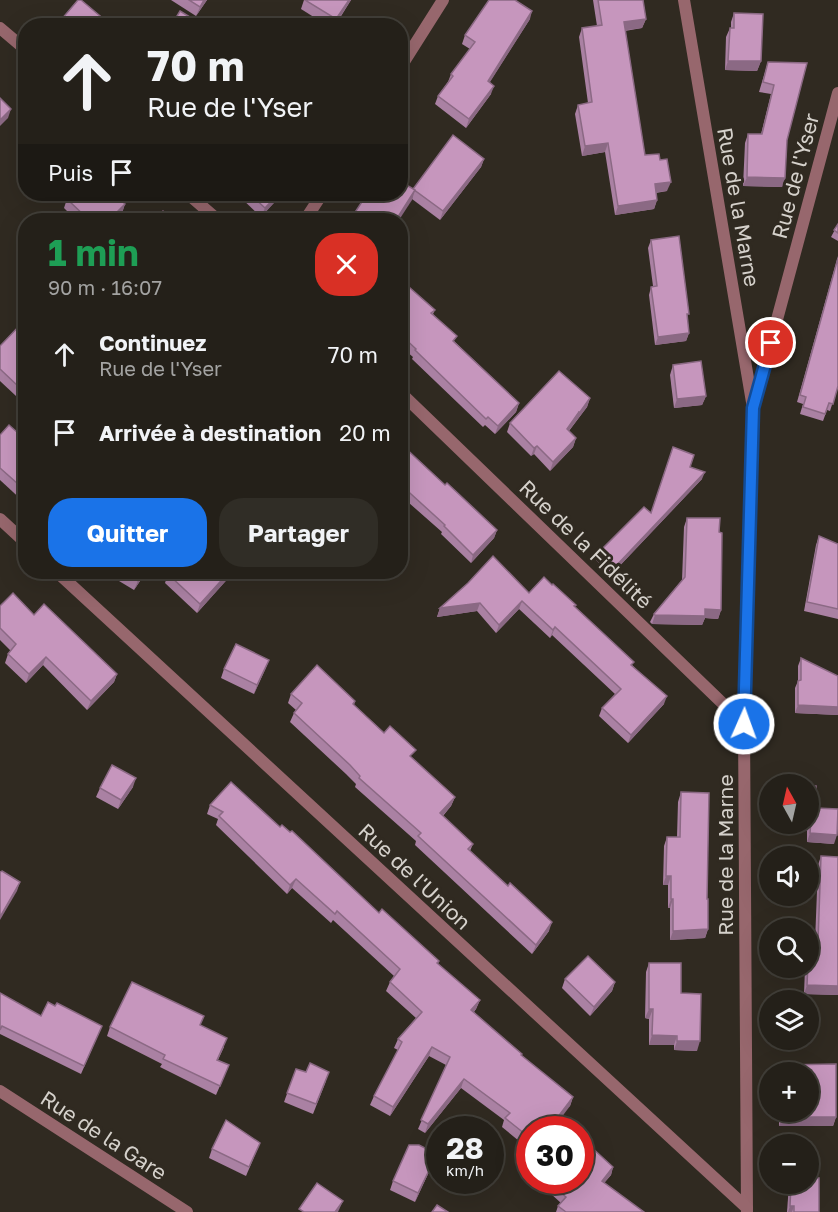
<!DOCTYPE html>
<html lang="fr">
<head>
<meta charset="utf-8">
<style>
  :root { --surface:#242019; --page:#302d26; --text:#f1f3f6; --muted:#a3a3a2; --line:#413e38; --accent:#1a73e8 }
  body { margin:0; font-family:"Golos Text",sans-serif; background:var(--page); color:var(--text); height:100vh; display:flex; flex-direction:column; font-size:22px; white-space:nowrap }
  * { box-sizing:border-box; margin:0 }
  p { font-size:20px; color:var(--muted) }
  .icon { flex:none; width:33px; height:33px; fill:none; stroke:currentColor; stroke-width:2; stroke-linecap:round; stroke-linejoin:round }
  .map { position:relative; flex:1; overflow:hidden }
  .side { position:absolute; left:18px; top:213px; width:390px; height:366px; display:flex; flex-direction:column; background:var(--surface); border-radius:24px; box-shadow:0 6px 24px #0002,0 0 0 2px var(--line) }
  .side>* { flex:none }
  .hud { position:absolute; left:18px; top:18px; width:390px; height:183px; border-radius:24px; box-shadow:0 6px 24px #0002,0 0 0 2px var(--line); background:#242019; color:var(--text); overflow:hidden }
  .needle { width:39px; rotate:352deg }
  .controls { position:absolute; left:759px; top:774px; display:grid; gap:12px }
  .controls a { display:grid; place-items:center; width:60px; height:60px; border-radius:50%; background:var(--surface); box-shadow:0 6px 24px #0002,0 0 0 2px var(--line); font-size:30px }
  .speed { position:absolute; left:426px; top:1116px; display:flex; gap:12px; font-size:30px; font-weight:700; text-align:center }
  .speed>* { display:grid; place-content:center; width:78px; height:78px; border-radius:50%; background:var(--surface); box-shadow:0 6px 24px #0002,0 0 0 2px var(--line); line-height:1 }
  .speed small { font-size:15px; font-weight:400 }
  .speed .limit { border:9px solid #d22; background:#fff; color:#111 }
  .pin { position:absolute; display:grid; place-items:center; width:51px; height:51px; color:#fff; margin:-26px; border:3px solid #fff; border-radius:50%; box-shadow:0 2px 6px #0007 }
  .me { position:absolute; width:66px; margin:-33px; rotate:2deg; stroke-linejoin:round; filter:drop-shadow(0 0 4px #0008) }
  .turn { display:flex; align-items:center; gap:21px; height:126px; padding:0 30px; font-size:27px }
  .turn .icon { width:78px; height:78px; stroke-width:2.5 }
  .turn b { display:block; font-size:42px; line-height:51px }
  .then { display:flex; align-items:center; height:57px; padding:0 30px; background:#0003; gap:12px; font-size:22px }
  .round { display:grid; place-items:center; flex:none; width:63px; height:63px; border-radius:24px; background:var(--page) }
  .headline { display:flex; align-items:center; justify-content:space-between; height:102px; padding:0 30px }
  h1 { font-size:36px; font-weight:700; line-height:45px; color:#1e9e55 }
  .button { display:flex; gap:12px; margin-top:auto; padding:12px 30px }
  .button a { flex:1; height:69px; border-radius:24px; background:var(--accent); color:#fff; font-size:24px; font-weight:700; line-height:69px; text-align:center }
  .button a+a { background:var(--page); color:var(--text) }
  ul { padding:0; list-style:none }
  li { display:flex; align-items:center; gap:18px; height:78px; padding:0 30px }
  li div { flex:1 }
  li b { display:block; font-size:22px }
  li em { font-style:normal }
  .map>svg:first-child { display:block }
</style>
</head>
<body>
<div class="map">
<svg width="838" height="1212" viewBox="0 0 838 1212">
  <rect width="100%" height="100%" fill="#302a21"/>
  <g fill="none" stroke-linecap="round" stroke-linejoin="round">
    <g stroke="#97676d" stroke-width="12">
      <path d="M684,0L753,408L744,724L747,1212"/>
      <path d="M0,28L26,50"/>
      <path d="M400,68L443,0"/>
      <path d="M188,194L218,220"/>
      <path d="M305,220L322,194"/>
      <path d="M400,392L744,724"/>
      <path d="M754,405L838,93"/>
      <path d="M0,519L26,543"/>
      <path d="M57,572L747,1208"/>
    </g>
    <path stroke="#97676d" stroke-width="12" d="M0,1091L187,1212"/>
  </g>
  <g fill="#aa81a3">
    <path d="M171,0H207L196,16Z"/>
    <path d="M304,0H351L335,26H328L301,9Z"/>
    <path d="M593,0H643L646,19L642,28L625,31L645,155L667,191L656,193L657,200L654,209L615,215L605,152L582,156L575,114L578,105L588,103L579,37L582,28L597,26Z"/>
    <path d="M734,13L761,61L757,71L725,70L726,37L730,28H731V22Z"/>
    <path d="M530,19L489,83L491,94L466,128L435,104L438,96L448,82L451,74L470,49L462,44L465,35Z"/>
    <path d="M60,21L112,26H58Z"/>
    <path d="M768,62L787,140L785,178L782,187L743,186L745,143L748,134H761L771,94L759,92Z"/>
    <path d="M484,159L481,167L440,220L412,199L413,189Z"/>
    <path d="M237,194H282L261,217Z"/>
    <path d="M67,199L125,204L122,213L115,220H76L64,208Z"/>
    <path d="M838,224V241L831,237Z"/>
    <path d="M651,240L687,318L689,333L686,341L655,345L649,295L651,287L653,286L648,248Z"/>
    <path d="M838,256V386L830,411L827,410L823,421L800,414L803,404L797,402Z"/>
    <path d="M400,296L435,310L433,314L455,342L519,403L516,412L495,434L485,425L483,427L412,359L413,357L400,346Z"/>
    <path d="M26,324V385L16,396L0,381V346Z"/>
    <path d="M673,365L706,396L702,405L674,408L670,375Z"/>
    <path d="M590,398L587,407L569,431L576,438L573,447L550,471L534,454L531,456L507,432L510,423Z"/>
    <path d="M0,435L26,440V504L0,480Z"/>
    <path d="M400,443L445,485L497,530L494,538L471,563L441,534L442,532L400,495Z"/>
    <path d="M690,467L702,479L611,575L596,560L598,553L650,513Z"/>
    <path d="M687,518L719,532L721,610L718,619L705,618L702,625L652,624L650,622L654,614L682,580L684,527Z"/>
    <path d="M819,536L838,544V619L804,611L816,545Z"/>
    <path d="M104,572H146L134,590Z"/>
    <path d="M168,574H232L197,613L165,583Z"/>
    <path d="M529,593L576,605L575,607L633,666L664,704L628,743L599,716L602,708L615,694L552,635L550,638L519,609L496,633L477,611L437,617L440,608Z"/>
    <path d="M0,606L34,615L117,674L114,682L87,710L43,665L26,683L5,663L8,654L11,651L0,640Z"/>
    <path d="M801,658L838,676V715L795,713V688L798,681V666Z"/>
    <path d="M269,660L254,694L221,678L224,669Z"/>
    <path d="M291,694L355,701L354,705L455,797L451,806L443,816L473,844L470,851L549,931L532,954L415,845L416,841L355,787L356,784L346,774L290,722L294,713L296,710L288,703Z"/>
    <path d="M133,787L118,809L96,797L100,788Z"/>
    <path d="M681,792L707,899L708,929L705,938L670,940V908H668V885H663L664,846L667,837H677L678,802Z"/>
    <path d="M210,805L280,827L379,913L439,961L438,964L480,1000L476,1009L474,1012L521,1055L573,1097L570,1106L530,1130V1150L502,1127L504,1120L461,1088L425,1133L418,1129L446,1065L429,1056L390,1116L370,1105L374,1096L398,1050L394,1048L398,1039L416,1018L386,991L390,982L394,976L333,920L331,923L292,888L287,894L216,825L218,819L207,814Z"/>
    <path d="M816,808L834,844L807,842V831L792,830V824H808Z"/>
    <path d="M821,856L838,857V995L804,994L805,968H808L815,942L818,865Z"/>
    <path d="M649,963L681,993L697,1051L674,1050V1045H649V1019L645,1018L646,972Z"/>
    <path d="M565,979L615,982L612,991L590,1016L562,988Z"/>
    <path d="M0,993L41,1016L99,1033L81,1074L0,1034Z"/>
    <path d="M201,1025L224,1047L218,1060L229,1065L216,1095L160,1067L162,1064L107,1036L110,1027Z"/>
    <path d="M836,1064V1117L833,1126H779V1112H808V1072H779L782,1065Z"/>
    <path d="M296,1069L326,1081L313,1114L284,1102Z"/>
    <path d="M260,1143L246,1176L209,1158L212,1149Z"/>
    <path d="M433,1163L415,1202L390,1190L393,1181Z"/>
    <path d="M613,1167L611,1175L604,1183L644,1212H556L558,1206L561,1203L550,1193L552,1185Z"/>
    <path d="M789,1184H808L819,1212H787Z"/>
  </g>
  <g fill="#8b6984">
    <path d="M204,0H207L196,16L200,7Z"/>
    <path d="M349,0H351L334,26L336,19Z"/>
    <path d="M532,11L530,19L485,90L488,81Z"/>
    <path d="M646,19L642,28L620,31L624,22Z"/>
    <path d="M728,61H761L757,71L725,70Z"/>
    <path d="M494,86L491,94L466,128L469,119Z"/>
    <path d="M11,109L8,118L0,126V120Z"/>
    <path d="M608,143L605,152L582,156L585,146Z"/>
    <path d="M484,159L481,167L440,220L443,211Z"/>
    <path d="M747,177L785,178L782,187L743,186Z"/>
    <path d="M671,182L667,191L651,193L655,184Z"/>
    <path d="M415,190L412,200L399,220H396Z"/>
    <path d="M278,194H282L261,217L265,208Z"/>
    <path d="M657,200L654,209L615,215L618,206Z"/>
    <path d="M125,204L122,213L115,220H109Z"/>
    <path d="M689,333L686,341L655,345L658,337Z"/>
    <path d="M26,380V385L16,396L19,387Z"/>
    <path d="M706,396L702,405L674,408L677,399Z"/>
    <path d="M590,398L587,407L564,437L567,429Z"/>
    <path d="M519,403L516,412L495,434L498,426Z"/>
    <path d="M576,438L573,447L550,471L553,462Z"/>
    <path d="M537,446L534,454L531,456L534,448Z"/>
    <path d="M705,472L702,479L611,575L614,568Z"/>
    <path d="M497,530L494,538L471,563L473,555Z"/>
    <path d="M144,572H146L134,590L138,581Z"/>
    <path d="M229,572H233L232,574L197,613L200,604Z"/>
    <path d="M522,601L519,609L496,633L499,625Z"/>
    <path d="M480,603L477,611L437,617L440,608Z"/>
    <path d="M705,609L721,610L718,619L705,618L702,625L652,624L655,615Z"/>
    <path d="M555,627L552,635L550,638L553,630Z"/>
    <path d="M46,657L43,665L26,683L29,674Z"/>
    <path d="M269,660L265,670L254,694L257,685Z"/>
    <path d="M117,674L114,682L87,710L91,701Z"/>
    <path d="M667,696L664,704L628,743L631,735Z"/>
    <path d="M798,705L838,707V715L795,713Z"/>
    <path d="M136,778L133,787L118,809L121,800Z"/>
    <path d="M455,797L451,806L437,822L440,813Z"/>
    <path d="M808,821H811L807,831L792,830L794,824H808Z"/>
    <path d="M810,833L837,835L834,844L807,842Z"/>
    <path d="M666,876H671L668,885H663Z"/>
    <path d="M296,879L292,888L287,894L290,885Z"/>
    <path d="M20,882L17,891L0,920V917Z"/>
    <path d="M671,899H673L670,908H668Z"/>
    <path d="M552,922L549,931L532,954L536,945Z"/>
    <path d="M708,929L705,938L670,940L673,931Z"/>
    <path d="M615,982L612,991L590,1016L594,1007Z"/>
    <path d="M807,985L838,986V995L804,994Z"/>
    <path d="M480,1000L476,1009L468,1018L471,1010Z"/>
    <path d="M649,1009H653L649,1019L645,1018Z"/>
    <path d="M652,1035L677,1036L674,1045H649Z"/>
    <path d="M677,1041H700L697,1051L674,1050Z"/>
    <path d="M432,1047L429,1056L390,1116L393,1107Z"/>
    <path d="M464,1079L461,1088L425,1133L428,1124Z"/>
    <path d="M573,1097L570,1106L552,1130H548Z"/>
    <path d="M783,1117H836L833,1126H779Z"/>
    <path d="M437,1154L433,1163L415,1202L418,1193Z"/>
    <path d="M613,1167L611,1175L599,1189L602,1181Z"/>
    <path d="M343,1201L338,1212H335Z"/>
    <path d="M790,1206H794L792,1212H788Z"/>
  </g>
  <g fill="#c696bd" stroke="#8b6984" stroke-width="1.5">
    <path d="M78,0H81L112,26H65L66,25L60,21Z"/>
    <path d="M189,0H204L200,7Z"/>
    <path d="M305,0H349L336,19Z"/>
    <path d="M489,0H515L532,11L488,81L494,86L469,119L438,96L453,76L451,74L475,42L465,35Z"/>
    <path d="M598,0H643L646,19L624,22L645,155L659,154L660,160L667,159L671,182L655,184L657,200L618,206L608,143L585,146L578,105L592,102L582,28L602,25Z"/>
    <path d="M180,11L203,25L171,26Z"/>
    <path d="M734,13L763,14L761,61H728L730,28H734Z"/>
    <path d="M768,62L807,63L787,140L785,178L747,177L748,134H762L774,85L763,82Z"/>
    <path d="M0,98L11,109L0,120Z"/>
    <path d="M453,135L484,159L443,211L413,189Z"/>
    <path d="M400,181L415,190L396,220H350L367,194H400Z"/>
    <path d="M72,194H115L125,204L109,220H89L67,199Z"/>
    <path d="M250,194H278L265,208Z"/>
    <path d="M163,211L173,220H153Z"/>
    <path d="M838,224V233L834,230Z"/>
    <path d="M679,236L689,314H687L689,333L658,337L651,287L657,286L651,240Z"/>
    <path d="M838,258V386L833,404L829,403L825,414L803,407L806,397L800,395Z"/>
    <path d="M409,287L435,310L431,313L457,336L453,341L519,403L498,426L488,417L486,419L415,350L416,349L400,334V296Z"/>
    <path d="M23,322L26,324V380L19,387L0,369V346Z"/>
    <path d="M701,361L706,396L677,399L673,365Z"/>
    <path d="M559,371L590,398L580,412H578H579L567,429L576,438L553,462L537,446L534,448L510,423Z"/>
    <path d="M9,425L26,440V491L0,468V435Z"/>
    <path d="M400,443L445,485L447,483L497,530L473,555L444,526L445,525L400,484Z"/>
    <path d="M673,447L694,455L690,467L705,472L614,568L598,553L644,507L651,513Z"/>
    <path d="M687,518H720L719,532L722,533L721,610L705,609V616L655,615L654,614L685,577Z"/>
    <path d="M819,536L838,544V609L807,602Z"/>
    <path d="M493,556L529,593L544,577L552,585L553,584L576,605L574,606L634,662L631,665L667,696L631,735L602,708L621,689L555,627L553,630L522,601L499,625L480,603L440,608L468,583Z"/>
    <path d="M123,572H144L138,581Z"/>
    <path d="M171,572H229L200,604L168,574Z"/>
    <path d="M13,593L34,615L44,604L117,674L91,701L46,657L29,674L8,654L16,644L0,628V606Z"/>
    <path d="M236,644L269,660L257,685L224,669Z"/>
    <path d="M801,658L838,676V707L798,705V681L801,680Z"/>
    <path d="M317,665L355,701L353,704L384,733L390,726L416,750L410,756L455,797L440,813L473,844L468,849L508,886L510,883L552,922L536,945L418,836L421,833L359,778L360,776L350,765L294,713L302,703L291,694Z"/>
    <path d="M112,765L136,778L121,800L100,788Z"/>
    <path d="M231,782L280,827L282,825L290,832L292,831L379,913L382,909L439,961L437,963L480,1000L471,1010L522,1054L521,1055L573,1097L548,1130H530V1138L505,1118L510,1113L464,1079L428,1124L421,1120L450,1057L432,1047L393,1107L374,1096L402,1042L398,1039L422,1012L390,982L400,969L337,911L335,914L296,879L290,885L219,816L223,812L210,805Z"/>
    <path d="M808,786H816V808L838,809L837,835L810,833L811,821H808Z"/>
    <path d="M681,792L709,793L707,899H708V929L673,931V899H671V876H666L667,837H680Z"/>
    <path d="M821,856L838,857V986L807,985L809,941L818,942Z"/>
    <path d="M2,871L20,882L0,917V872Z"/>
    <path d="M588,956L615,982L594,1007L565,979Z"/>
    <path d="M649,963H681V993L701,994L700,1041H677V1036L652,1035L653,1009H649Z"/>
    <path d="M132,982L204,1016L200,1025L227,1038L217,1060L229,1065L220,1086L163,1059L165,1055L110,1027Z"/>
    <path d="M0,993L41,1016L48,1002L55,1006L57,1003L102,1026L84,1066L2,1026L0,1030Z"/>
    <path d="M310,1063L329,1072L316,1104L287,1093L296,1069L306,1072Z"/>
    <path d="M836,1064V1117H783V1112H808V1072H782V1065Z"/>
    <path d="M226,1120L260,1143L249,1167L212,1149Z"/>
    <path d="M409,1145H419L437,1154L418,1193L393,1181Z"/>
    <path d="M589,1145L613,1167L602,1181L644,1212H566L558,1206L566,1197L552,1185L557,1180H580V1155Z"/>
    <path d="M808,1178H819V1212H794V1206H790L791,1184H808Z"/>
    <path d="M317,1183L343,1201L335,1212H304L299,1209Z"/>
    <path d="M437,1205L448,1212H432Z"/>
  </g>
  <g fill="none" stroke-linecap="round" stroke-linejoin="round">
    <defs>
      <path id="route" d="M744,724L753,408L771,343"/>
    </defs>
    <use href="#route" stroke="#114b97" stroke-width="15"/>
    <use href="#route" stroke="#1a73e8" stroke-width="10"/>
  </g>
  <g text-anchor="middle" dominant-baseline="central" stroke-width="6" stroke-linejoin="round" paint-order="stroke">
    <g font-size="21" fill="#d5d1cb" stroke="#302a21">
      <text transform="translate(795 176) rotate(-75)">Rue de l'Yser</text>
      <text transform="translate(739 207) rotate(80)">Rue de la Marne</text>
      <text transform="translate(586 544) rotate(44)">Rue de la Fidélité</text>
      <text transform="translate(725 855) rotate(-90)">Rue de la Marne</text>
      <text transform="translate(415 876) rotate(43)">Rue de l'Union</text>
      <text transform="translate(104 1135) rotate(33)">Rue de la Gare</text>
    </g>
  </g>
</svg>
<div class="controls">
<a><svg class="needle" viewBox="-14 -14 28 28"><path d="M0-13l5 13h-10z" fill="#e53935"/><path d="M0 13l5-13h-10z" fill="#a3a3a2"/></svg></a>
<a><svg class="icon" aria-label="sound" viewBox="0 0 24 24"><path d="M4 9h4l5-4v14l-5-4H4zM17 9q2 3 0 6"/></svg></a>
<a><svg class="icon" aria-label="search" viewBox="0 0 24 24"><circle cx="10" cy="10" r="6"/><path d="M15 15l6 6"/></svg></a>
<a><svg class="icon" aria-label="layers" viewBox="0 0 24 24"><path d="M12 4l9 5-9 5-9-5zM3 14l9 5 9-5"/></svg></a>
<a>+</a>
<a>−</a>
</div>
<div class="speed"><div>28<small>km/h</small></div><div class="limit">30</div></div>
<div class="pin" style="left:771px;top:343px;background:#d93025"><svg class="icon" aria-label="arrive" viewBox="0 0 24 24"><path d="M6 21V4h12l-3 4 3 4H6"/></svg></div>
<svg class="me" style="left:744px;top:724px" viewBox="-20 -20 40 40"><circle r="17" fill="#1a73e8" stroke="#fff" stroke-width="3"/><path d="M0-11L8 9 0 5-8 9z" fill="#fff"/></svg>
<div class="hud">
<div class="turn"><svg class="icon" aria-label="ahead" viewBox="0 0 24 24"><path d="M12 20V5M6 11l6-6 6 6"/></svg><div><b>70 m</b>Rue de l'Yser</div></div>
<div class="then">Puis<svg class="icon" aria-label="arrive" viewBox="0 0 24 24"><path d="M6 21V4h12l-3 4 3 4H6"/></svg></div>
</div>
<section class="side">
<div class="headline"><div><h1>1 min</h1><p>90 m · 16:07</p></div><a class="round" style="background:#d93025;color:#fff"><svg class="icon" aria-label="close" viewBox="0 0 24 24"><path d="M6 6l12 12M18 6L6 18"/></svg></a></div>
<ul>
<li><svg class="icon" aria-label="ahead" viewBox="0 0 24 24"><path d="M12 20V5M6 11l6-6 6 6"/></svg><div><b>Continuez</b><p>Rue de l'Yser</p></div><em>70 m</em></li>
<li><svg class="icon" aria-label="arrive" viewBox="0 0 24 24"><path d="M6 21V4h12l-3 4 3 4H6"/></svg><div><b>Arrivée à destination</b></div><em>20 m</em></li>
</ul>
<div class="button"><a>Quitter</a><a>Partager</a></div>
</section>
</div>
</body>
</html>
